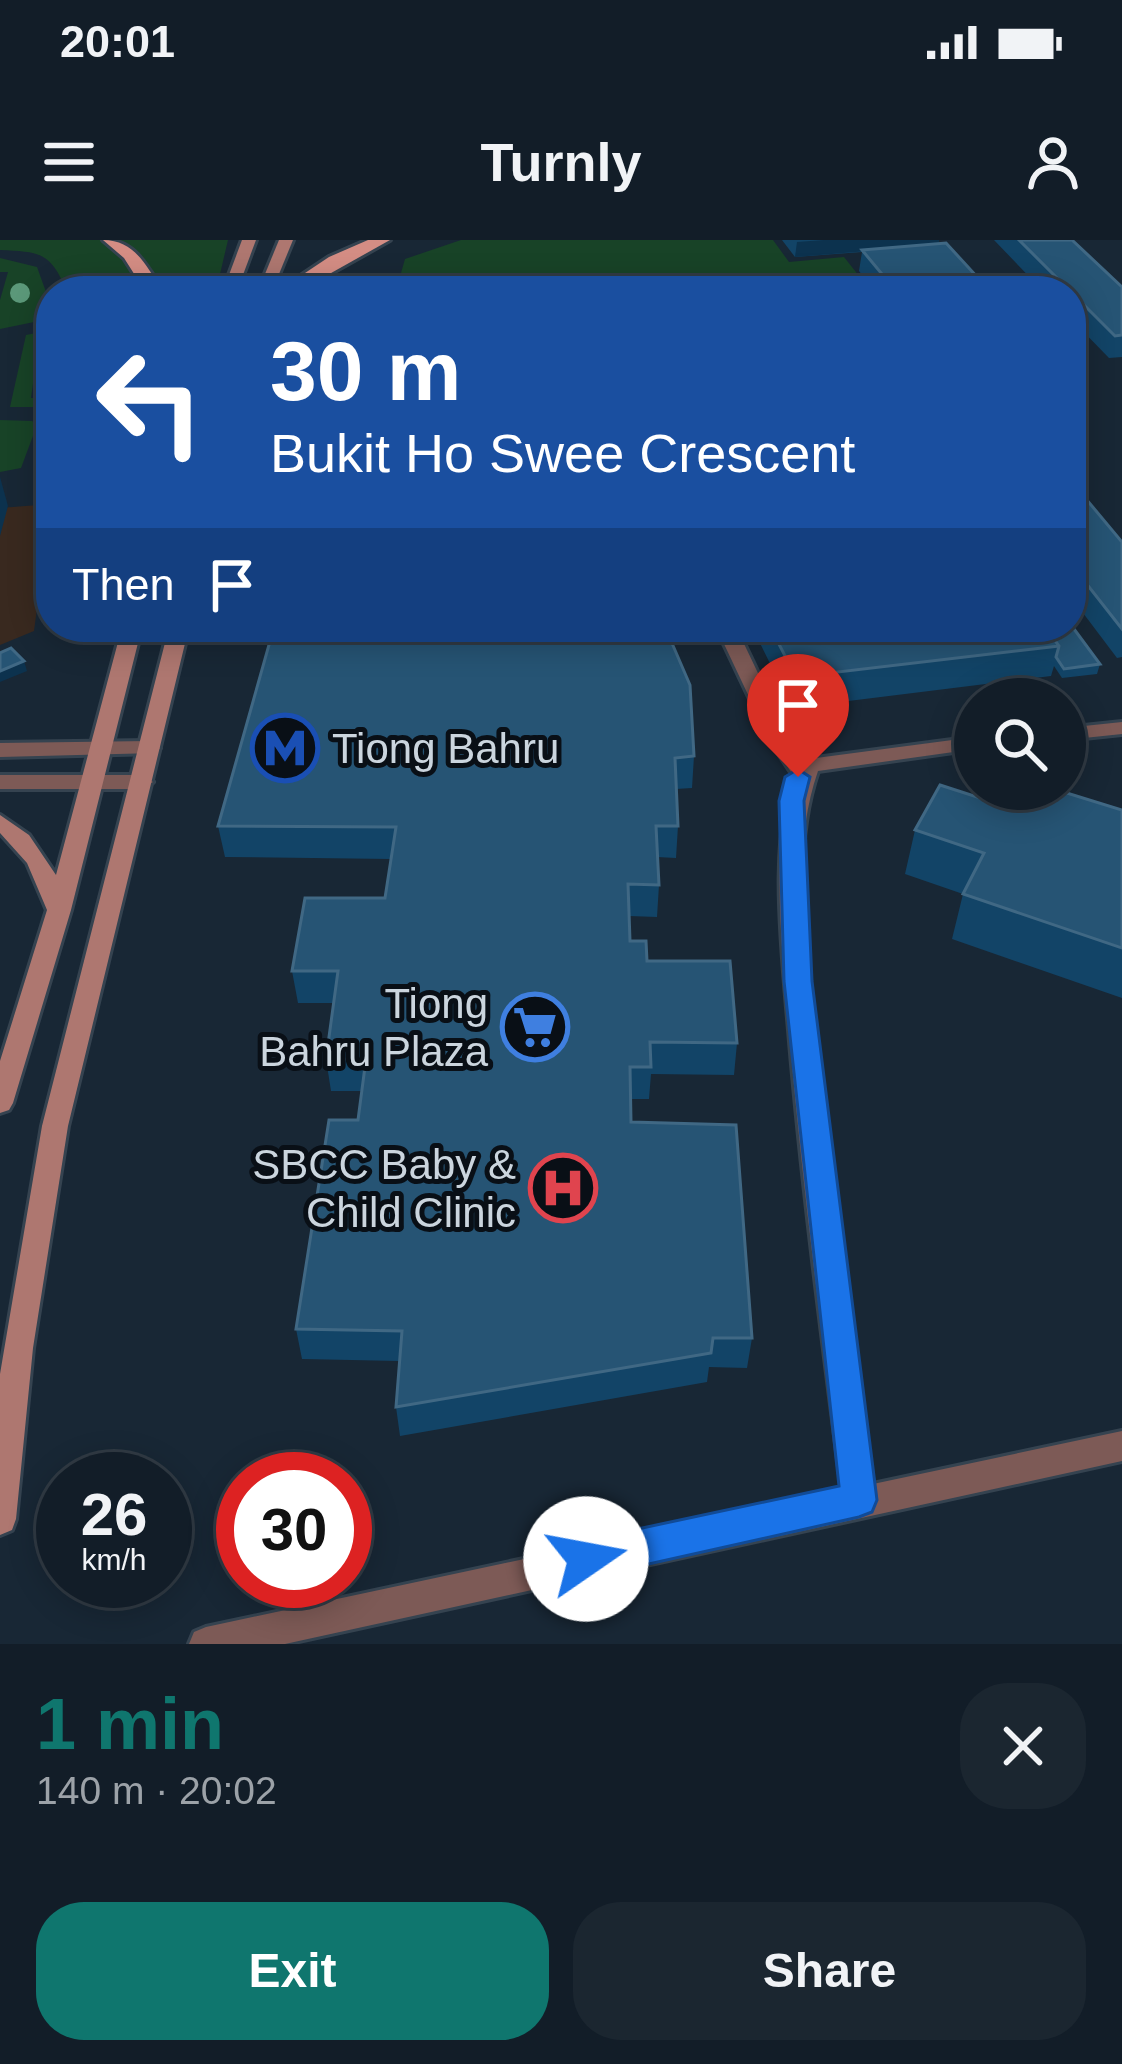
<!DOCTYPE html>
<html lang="en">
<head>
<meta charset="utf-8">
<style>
  :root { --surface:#121d28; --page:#1b2630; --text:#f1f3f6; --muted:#9ca2a8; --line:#313b45; --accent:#0f766e }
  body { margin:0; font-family:Arial,sans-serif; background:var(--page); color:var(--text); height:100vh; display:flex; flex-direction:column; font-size:45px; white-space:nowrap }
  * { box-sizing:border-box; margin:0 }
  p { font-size:39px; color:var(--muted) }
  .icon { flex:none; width:66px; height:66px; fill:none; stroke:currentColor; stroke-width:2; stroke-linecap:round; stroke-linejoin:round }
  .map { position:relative; height:1404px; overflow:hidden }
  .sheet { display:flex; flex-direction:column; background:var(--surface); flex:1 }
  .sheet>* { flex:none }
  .top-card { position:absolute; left:36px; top:36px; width:1050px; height:366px; border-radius:48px; box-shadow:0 6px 30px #0003,0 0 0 3px var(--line); background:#1a4fa0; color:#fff; overflow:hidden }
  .fabs { position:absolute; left:954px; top:438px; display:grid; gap:24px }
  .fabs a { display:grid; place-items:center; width:132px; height:132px; border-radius:50%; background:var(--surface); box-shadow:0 6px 30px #0003,0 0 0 3px var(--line); font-size:60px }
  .speed { position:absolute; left:36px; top:1212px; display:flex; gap:24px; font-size:60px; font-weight:700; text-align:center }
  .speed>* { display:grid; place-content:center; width:156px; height:156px; border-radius:50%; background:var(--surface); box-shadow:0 6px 30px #0003,0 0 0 3px var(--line); line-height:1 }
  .speed small { font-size:30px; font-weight:400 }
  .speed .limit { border:18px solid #d22; background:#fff; color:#111 }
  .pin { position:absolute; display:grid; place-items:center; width:102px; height:102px; color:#fff; margin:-123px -51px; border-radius:50% 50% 50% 0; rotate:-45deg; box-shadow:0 0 12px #0007 }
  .pin .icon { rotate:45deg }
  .me { position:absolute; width:132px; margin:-66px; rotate:78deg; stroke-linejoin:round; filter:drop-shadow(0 0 9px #0008) }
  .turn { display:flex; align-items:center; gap:42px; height:252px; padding:0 36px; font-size:54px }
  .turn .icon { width:156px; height:156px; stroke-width:2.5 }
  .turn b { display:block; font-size:84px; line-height:102px }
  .then { display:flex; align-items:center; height:114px; padding:0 36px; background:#0003; gap:24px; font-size:45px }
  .round { display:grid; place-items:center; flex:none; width:126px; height:126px; border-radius:48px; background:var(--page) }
  .summary { display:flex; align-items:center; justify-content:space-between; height:204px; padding:0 36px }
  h1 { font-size:72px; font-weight:800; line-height:90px; color:var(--accent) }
  .action { display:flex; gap:24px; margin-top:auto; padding:24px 36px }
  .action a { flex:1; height:138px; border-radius:48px; background:var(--accent); color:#fff; font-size:48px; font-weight:800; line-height:138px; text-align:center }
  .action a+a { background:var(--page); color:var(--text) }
  .status { display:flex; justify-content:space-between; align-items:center; height:84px; padding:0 60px; background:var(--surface); direction:ltr }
  .status svg { height:33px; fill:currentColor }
  header { display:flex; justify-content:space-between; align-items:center; height:156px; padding:0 36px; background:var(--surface); font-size:54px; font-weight:800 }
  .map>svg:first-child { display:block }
</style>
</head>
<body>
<div class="status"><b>20:01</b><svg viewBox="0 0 49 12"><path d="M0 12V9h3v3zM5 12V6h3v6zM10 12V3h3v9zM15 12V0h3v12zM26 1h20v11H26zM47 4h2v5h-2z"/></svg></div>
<header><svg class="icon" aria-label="menu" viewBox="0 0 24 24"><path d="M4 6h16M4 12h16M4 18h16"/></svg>Turnly<svg class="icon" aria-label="person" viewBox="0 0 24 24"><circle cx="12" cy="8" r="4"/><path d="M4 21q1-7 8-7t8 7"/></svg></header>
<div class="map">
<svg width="1122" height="1404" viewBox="0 0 1122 1404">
  <rect width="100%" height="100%" fill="#182735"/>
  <path fill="#39291f" d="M51,264L34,391L0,405V268Z"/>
  <g fill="#184327">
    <path d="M0,0H228L216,51H67C50,12 41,12 0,10Z"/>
    <path d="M461,0H773L789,22L844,17L871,51H389L397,47L405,19Z"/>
    <path d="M0,18L37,27L51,66L44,80L0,89V60L8,32H0Z"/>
    <path d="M51,90V97L42,99L38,116H51V127L35,129L31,158H51V167H10L26,95Z"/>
    <path d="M0,180L32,181L37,185L21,228L0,232Z"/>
  </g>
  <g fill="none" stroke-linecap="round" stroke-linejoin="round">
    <defs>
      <path id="lane" d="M716,387H736L789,498L812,530L809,535H793L769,499Z"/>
      <g id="street">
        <path d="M1122,482V494L1065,500V488Z"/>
        <path d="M975,497V509L818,531C789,613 807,715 816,802C831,950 853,1097 873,1244L1122,1191V1221L285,1404H189L194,1392L206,1387L842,1251C823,1102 803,952 790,802C784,725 765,588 801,520Z"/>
        <path d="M149,501L156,503L160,508L156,513L0,517V503Z"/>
        <path d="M0,535H142L153,542L142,549H0Z"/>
      </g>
      <g id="secondary">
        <path d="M242,0H256L237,51H223Z"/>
        <path d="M279,0H293L272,51H258Z"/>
        <path d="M122,387H142L71,670L13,863L9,870L0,873V821L47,670L27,623L0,593V575L29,595L56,635Z"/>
        <path d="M169,387H189L68,886L33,1108L16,1279L12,1290L0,1295V1134L42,886Z"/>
      </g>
      <g id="primary">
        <path d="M103,0C135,0 146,26 163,51H145L124,18Z"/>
        <path d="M368,0H390L299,51H278L329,17Z"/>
      </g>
    </defs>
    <use href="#lane" stroke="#354350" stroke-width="6"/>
    <use href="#street" stroke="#354350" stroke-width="6"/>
    <use href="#secondary" stroke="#354350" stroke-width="6"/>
    <use href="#primary" stroke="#354350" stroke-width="6"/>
    <use href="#lane" fill="#7d5a56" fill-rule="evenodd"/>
    <use href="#street" fill="#7d5a56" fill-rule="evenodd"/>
    <use href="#secondary" fill="#ae7770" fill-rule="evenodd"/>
    <use href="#primary" fill="#d48d84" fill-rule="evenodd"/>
  </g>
  <circle fill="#5b9879" cx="20" cy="53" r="10"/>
  <g fill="#124467">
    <path d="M782,0H939V4L990,51H875L859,31L862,12L795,17Z"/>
    <path d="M994,0H1072L1122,47V117L1109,118L1071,79V51H1043Z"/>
    <path d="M1071,241L1122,302V417L1117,418L1071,357Z"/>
    <path d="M274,387L694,516L692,548L676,549L678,586L676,618L657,617L659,645L657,677L629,676L630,701L647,721L737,803L734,835L651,834L649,859H631V882L752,1098L747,1128L709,1127L707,1142L400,1196L396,1167L400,1121L302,1119L296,1089L358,880L362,851H331L326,819L334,763H298L292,731L385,658L391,619L225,617L218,586Z"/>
    <path d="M752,387H1046L1049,392L1100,424L1097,434L1062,438L1054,426L1051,436L792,468Z"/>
    <path d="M1008,567L1122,570V758L952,699L963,654L905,634L915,590Z"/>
  </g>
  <g fill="#0c324e">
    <path d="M824,0H939V5L795,17L797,2Z"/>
    <path d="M0,237L8,266L0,296Z"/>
    <path d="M24,421L27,431L0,442V431Z"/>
  </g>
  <g fill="#265474" stroke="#406884" stroke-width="3">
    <path d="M1019,0H1072L1122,47V95L1115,96Z"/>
    <path d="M946,3L990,51H896L862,10Z"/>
    <path d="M1071,241L1122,302V389L1071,324Z"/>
    <path d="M274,387H665L690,445L694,516L675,518L678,586H656L659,645L628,644L630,701H646L647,721H730L737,803L650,802L651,827H630L631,882L736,885L752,1098H713L711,1113L396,1167L402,1091L296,1089L329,880H358L366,819H326L338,731H292L305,658H385L396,587L218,586Z"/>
    <path d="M770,387H1046L1059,406L796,437Z"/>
    <path d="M1074,389L1100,424L1064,429L1056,417L1059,406L1049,392Z"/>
    <path d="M11,408L24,421L0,431V413Z"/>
    <path d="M940,545L1008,567L1017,549H1054L1122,570V708L963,654L984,613L915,590Z"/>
  </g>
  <path fill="#1a73e8" stroke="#114b97" stroke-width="3" d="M798,529L810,537L804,561L812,741L877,1260L872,1272L859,1277L586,1338L572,1332L567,1319L572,1306L586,1300L839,1246L784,741L779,561L785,537Z"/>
  <defs>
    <symbol id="metro-ring" viewBox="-11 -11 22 22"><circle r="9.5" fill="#090f16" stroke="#1a4fb4" stroke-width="1.5"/><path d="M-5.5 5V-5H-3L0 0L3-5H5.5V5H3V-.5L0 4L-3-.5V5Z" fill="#1a4fb4"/></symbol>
    <symbol id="supermarket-ring" viewBox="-11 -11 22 22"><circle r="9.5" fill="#090f16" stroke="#3f7fe0" stroke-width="1.5"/><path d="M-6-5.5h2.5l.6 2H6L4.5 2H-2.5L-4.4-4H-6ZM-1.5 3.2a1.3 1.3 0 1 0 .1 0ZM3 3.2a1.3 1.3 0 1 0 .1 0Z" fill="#3f7fe0"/></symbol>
    <symbol id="hospital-ring" viewBox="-11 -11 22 22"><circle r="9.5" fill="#090f16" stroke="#e0444e" stroke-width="1.5"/><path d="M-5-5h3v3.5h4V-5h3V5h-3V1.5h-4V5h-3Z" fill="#e0444e"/></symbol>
  </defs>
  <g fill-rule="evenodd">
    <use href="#metro-ring" x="247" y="470" width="76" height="76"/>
    <use href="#supermarket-ring" x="497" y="749" width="76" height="76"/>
    <use href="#hospital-ring" x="525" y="910" width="76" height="76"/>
  </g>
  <g text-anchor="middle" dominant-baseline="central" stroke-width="10" stroke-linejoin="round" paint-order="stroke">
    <g font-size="42" fill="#cbd5de" stroke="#090f16" text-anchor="end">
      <text x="332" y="508" text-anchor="start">Tiong Bahru</text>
      <text x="488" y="763">Tiong<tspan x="488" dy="48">Bahru Plaza</tspan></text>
      <text x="516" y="924">SBCC Baby &amp;<tspan x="516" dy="48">Child Clinic</tspan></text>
    </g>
  </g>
</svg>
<div class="fabs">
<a><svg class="icon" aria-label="search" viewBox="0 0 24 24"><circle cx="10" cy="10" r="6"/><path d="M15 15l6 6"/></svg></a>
</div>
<div class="speed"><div>26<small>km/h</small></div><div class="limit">30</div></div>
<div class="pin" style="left:798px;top:537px;background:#d93025"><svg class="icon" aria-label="arrive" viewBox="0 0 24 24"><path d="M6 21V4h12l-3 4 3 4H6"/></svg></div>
<svg class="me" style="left:586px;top:1319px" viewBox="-20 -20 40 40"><circle r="19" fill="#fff"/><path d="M0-13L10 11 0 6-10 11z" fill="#1a73e8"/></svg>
<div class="top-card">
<div class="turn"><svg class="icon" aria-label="left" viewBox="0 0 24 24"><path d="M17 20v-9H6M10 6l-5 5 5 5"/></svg><div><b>30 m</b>Bukit Ho Swee Crescent</div></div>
<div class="then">Then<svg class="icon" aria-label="arrive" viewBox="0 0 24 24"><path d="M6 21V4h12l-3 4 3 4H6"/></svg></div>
</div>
</div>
<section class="sheet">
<div class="summary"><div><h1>1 min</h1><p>140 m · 20:02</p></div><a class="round"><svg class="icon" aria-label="close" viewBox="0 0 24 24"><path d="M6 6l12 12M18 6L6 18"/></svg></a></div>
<div class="action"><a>Exit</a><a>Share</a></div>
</section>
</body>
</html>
